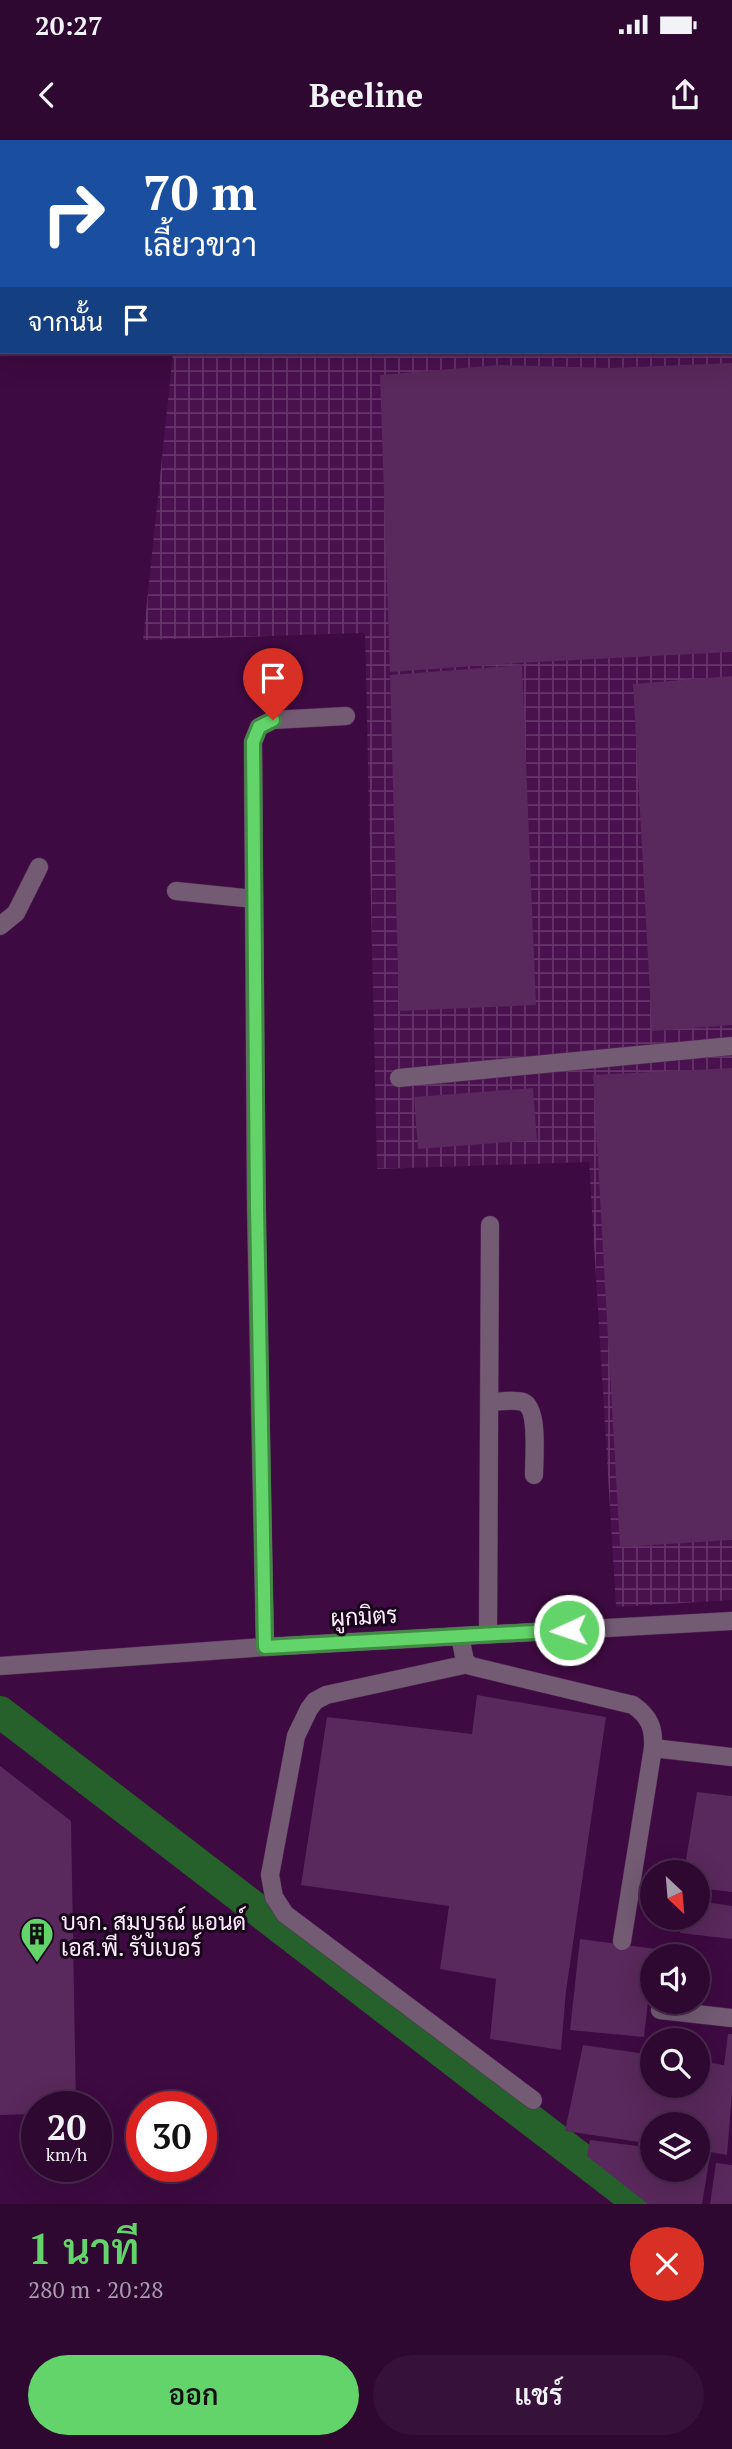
<!DOCTYPE html>
<html lang="th">
<head>
<meta charset="utf-8">
<style>
  :root { --surface:#2e0831; --page:#361139; --text:#f1f3f6; --muted:#a79aab; --line:#49294d; --accent:#62d469 }
  body { margin:0; font-family:"PT Serif",Sarabun,serif; background:var(--page); color:var(--text); height:100vh; display:flex; flex-direction:column; font-size:26px; white-space:nowrap }
  * { box-sizing:border-box; margin:0 }
  p { font-size:23px; color:var(--muted) }
  .icon { flex:none; width:38px; height:38px; fill:none; stroke:currentColor; stroke-width:2; stroke-linecap:round; stroke-linejoin:round }
  .map { position:relative; height:2064px; overflow:hidden }
  .sheet { display:flex; flex-direction:column; background:var(--surface); flex:1 }
  .sheet>* { flex:none }
  .hud { position:absolute; left:0px; top:0px; width:733px; height:214px; box-shadow:0 7px 28px #0002,0 0 0 2px var(--line); background:#1a4fa0; color:#fff; overflow:hidden }
  .needle { width:46px; rotate:154deg }
  .buttons { position:absolute; left:640px; top:1720px; display:grid; gap:14px }
  .buttons a { display:grid; place-items:center; width:70px; height:70px; border-radius:50%; background:var(--surface); box-shadow:0 7px 28px #0002,0 0 0 2px var(--line); font-size:35px }
  .speed { position:absolute; left:21px; top:1951px; display:flex; gap:14px; font-size:35px; font-weight:700; text-align:center }
  .speed>* { display:grid; place-content:center; width:91px; height:91px; border-radius:50%; background:var(--surface); box-shadow:0 7px 28px #0002,0 0 0 2px var(--line); line-height:1 }
  .speed small { font-size:18px; font-weight:400 }
  .speed .limit { border:10px solid #d22; background:#fff; color:#111 }
  .pin { position:absolute; display:grid; place-items:center; width:60px; height:60px; color:#fff; margin:-72px -30px; border-radius:50% 50% 50% 0; rotate:-45deg; box-shadow:0 0 7px #0007 }
  .pin .icon { rotate:45deg }
  .me { position:absolute; width:77px; margin:-38px; rotate:267deg; stroke-linejoin:round; filter:drop-shadow(0 0 5px #0008) }
  .turn { display:flex; align-items:center; gap:24px; height:147px; padding:0 28px; font-size:32px }
  .turn .icon { width:91px; height:91px; stroke-width:2.5 }
  .turn b { display:block; font-size:49px; line-height:60px }
  .then { display:flex; align-items:center; height:66px; padding:0 28px; background:#0003; gap:14px; font-size:26px }
  .round { display:grid; place-items:center; flex:none; width:74px; height:74px; border-radius:37px; background:var(--page) }
  .summary { display:flex; align-items:center; justify-content:space-between; height:119px; padding:0 28px }
  h1 { font-size:42px; font-weight:600; line-height:52px; color:var(--accent) }
  .primary-button { display:flex; gap:14px; margin-top:auto; padding:14px 28px }
  .primary-button a { flex:1; height:80px; border-radius:42px; background:var(--accent); color:#111; font-size:28px; font-weight:600; line-height:80px; text-align:center }
  .primary-button a+a { background:var(--page); color:var(--text) }
  .status { display:flex; justify-content:space-between; align-items:center; height:49px; padding:0 35px; background:var(--surface); direction:ltr }
  .status svg { height:19px; fill:currentColor }
  header { display:flex; justify-content:space-between; align-items:center; height:91px; padding:0 28px; background:var(--surface); font-size:32px; font-weight:600 }
  .map>svg:first-child { display:block }
</style>
</head>
<body>
<div class="status"><b>20:27</b><svg viewBox="0 0 49 12"><path d="M0 12V9h3v3zM5 12V6h3v6zM10 12V3h3v9zM15 12V0h3v12zM26 1h20v11H26zM47 4h2v5h-2z"/></svg></div>
<header><svg class="icon" aria-label="back" viewBox="0 0 24 24"><path d="M15 5l-7 7 7 7"/></svg>Beeline<svg class="icon" aria-label="share" viewBox="0 0 24 24"><path d="M12 15V3M7 8l5-5 5 5M5 13v7h14v-7"/></svg></header>
<div class="map">
<svg width="732" height="2064" viewBox="0 0 732 2064">
  <defs>
    <pattern id="industrial-grid" width="8" height="8" patternUnits="userSpaceOnUse" patternTransform="scale(1.75)"><rect width="8" height="8" fill="#4a114f"/><path d="M0 4h8M4 0v8" fill="none" stroke="#653469"/></pattern>
  </defs>
  <rect width="100%" height="100%" fill="#3d0a41"/>
  <path fill="url(#industrial-grid)" d="M732,166V1460L616,1467L589,1022L377,1029L365,493L143,500L173,212H732Z"/>
  <g fill="none" stroke-linecap="round" stroke-linejoin="round">
    <path stroke="#26602a" stroke-width="32" d="M0,1572L640,2064"/>
  </g>
  <g fill="#59285c">
    <path d="M732,223V512L517,523L390,532L380,235L498,225L610,228Z"/>
    <path d="M522,525L536,865L399,871L390,535Z"/>
    <path d="M732,536V885L652,891L633,544Z"/>
    <path d="M732,928V1400L620,1407L593,935Z"/>
    <path d="M533,948L537,1000L418,1009L414,957Z"/>
    <path d="M477,1555L606,1577L566,1851L561,1910L490,1899L496,1839L440,1829L449,1766L301,1745L327,1577L472,1594Z"/>
    <path d="M0,1626L71,1681L76,1967H37V1974L0,1975Z"/>
    <path d="M697,1652L732,1656V1752L698,1748V1732H684Z"/>
    <path d="M698,1761L732,1766V1799L680,1793L684,1778H698Z"/>
    <path d="M580,1799L656,1809L655,1816H653L644,1897L570,1890Z"/>
    <path d="M728,1894H732V1953L727,2015L698,2010V1984H653V2004L565,1991L583,1905L653,1915V1946H698V1921L724,1925Z"/>
    <path d="M590,2000L653,2008V2030H698V2014L710,2015L702,2064H648L587,2016Z"/>
    <path d="M716,2023L732,2025V2064H710Z"/>
  </g>
  <g fill="none" stroke-linecap="round" stroke-linejoin="round">
    <defs>
      <g id="service">
        <path d="M176,751L254,759"/>
        <path d="M0,786L16,773L39,727"/>
        <path d="M399,938L732,906"/>
        <path d="M490,1262C499,1262 514,1259 523,1262C539,1268 534,1319 534,1335"/>
        <path d="M460,1496L465,1521L471,1526L633,1565C650,1577 654,1588 653,1608L622,1801"/>
        <path d="M468,1524L326,1555L315,1561L309,1569L296,1596L270,1735L274,1757L285,1774L533,1960"/>
        <path d="M653,1608L732,1617"/>
        <path d="M660,1870L732,1878"/>
      </g>
      <g id="minor">
        <path d="M488,1494L490,1085"/>
        <path d="M265,1507L256,1066L253,602L259,587L273,580L346,576"/>
        <path d="M0,1526L265,1507L732,1481"/>
      </g>
      <g id="motorway">
        <path d="M90,2L96,0"/>
        <path d="M0,28L2,27"/>
      </g>
    </defs>
    <use href="#service" stroke="#582a5b" stroke-width="19"/>
    <use href="#minor" stroke="#582a5b" stroke-width="19"/>
    <use href="#motorway" stroke="#582a5b" stroke-width="23"/>
    <use href="#service" stroke="#725b73" stroke-width="18"/>
    <use href="#minor" stroke="#725b73" stroke-width="18"/>
    <use href="#motorway" stroke="#dfa4e2" stroke-width="21"/>
  </g>
  <g fill="none" stroke-linecap="round" stroke-linejoin="round">
    <defs>
      <path id="route" d="M273,580L259,587L253,602L257,1066L265,1507L569,1490"/>
    </defs>
    <use href="#route" stroke="#408a44" stroke-width="18"/>
    <use href="#route" stroke="#62d469" stroke-width="12"/>
  </g>
  <defs>
    <symbol id="building-pin" viewBox="-11 -11 22 30"><path d="M0 17L-7.5 6A9.5 9.5 0 1 1 7.5 6Z" fill="#62d469" stroke="#19051b"/><path d="M-4-6H4V6H1V3H-1V6H-4ZM-2.5-4.3h1.7v1.8h-1.7ZM.8-4.3h1.7v1.8H.8ZM-2.5-1h1.7V.8h-1.7ZM.8-1h1.7V.8H.8Z" fill="#111"/></symbol>
  </defs>
  <g fill-rule="evenodd">
    <use href="#building-pin" x="18" y="1775" width="38" height="52"/>
  </g>
  <g text-anchor="middle" dominant-baseline="central" stroke-width="6" stroke-linejoin="round" paint-order="stroke">
    <g font-size="23" fill="#feebfe" stroke="#19051b">
      <text transform="translate(364 1476) rotate(-3)">ผูกมิตร</text>
    </g>
    <g font-size="23" fill="#feebfe" stroke="#19051b" text-anchor="start">
      <text x="61" y="1781">บจก. สมบูรณ์ แอนด์<tspan x="61" dy="26">เอส.พี. รับเบอร์</tspan></text>
    </g>
  </g>
</svg>
<div class="buttons">
<a><svg class="needle" viewBox="-14 -14 28 28"><path d="M0-13l5 13h-10z" fill="#e53935"/><path d="M0 13l5-13h-10z" fill="#a79aab"/></svg></a>
<a><svg class="icon" aria-label="sound" viewBox="0 0 24 24"><path d="M4 9h4l5-4v14l-5-4H4zM17 9q2 3 0 6"/></svg></a>
<a><svg class="icon" aria-label="search" viewBox="0 0 24 24"><circle cx="10" cy="10" r="6"/><path d="M15 15l6 6"/></svg></a>
<a><svg class="icon" aria-label="layers" viewBox="0 0 24 24"><path d="M12 4l9 5-9 5-9-5zM3 14l9 5 9-5"/></svg></a>
</div>
<div class="speed"><div>20<small>km/h</small></div><div class="limit">30</div></div>
<div class="pin" style="left:273px;top:580px;background:#d93025"><svg class="icon" aria-label="arrive" viewBox="0 0 24 24"><path d="M6 21V4h12l-3 4 3 4H6"/></svg></div>
<svg class="me" style="left:569px;top:1490px" viewBox="-20 -20 40 40"><circle r="17" fill="#62d469" stroke="#fff" stroke-width="3"/><path d="M0-11L8 9 0 5-8 9z" fill="#fff"/></svg>
<div class="hud">
<div class="turn"><svg class="icon" aria-label="right" viewBox="0 0 24 24"><path d="M7 20v-9h11M14 6l5 5-5 5"/></svg><div><b>70 m</b>เลี้ยวขวา</div></div>
<div class="then">จากนั้น<svg class="icon" aria-label="arrive" viewBox="0 0 24 24"><path d="M6 21V4h12l-3 4 3 4H6"/></svg></div>
</div>
</div>
<section class="sheet">
<div class="summary"><div><h1>1 นาที</h1><p>280 m · 20:28</p></div><a class="round" style="background:#d93025;color:#fff"><svg class="icon" aria-label="close" viewBox="0 0 24 24"><path d="M6 6l12 12M18 6L6 18"/></svg></a></div>
<div class="primary-button"><a>ออก</a><a>แชร์</a></div>
</section>
</body>
</html>
